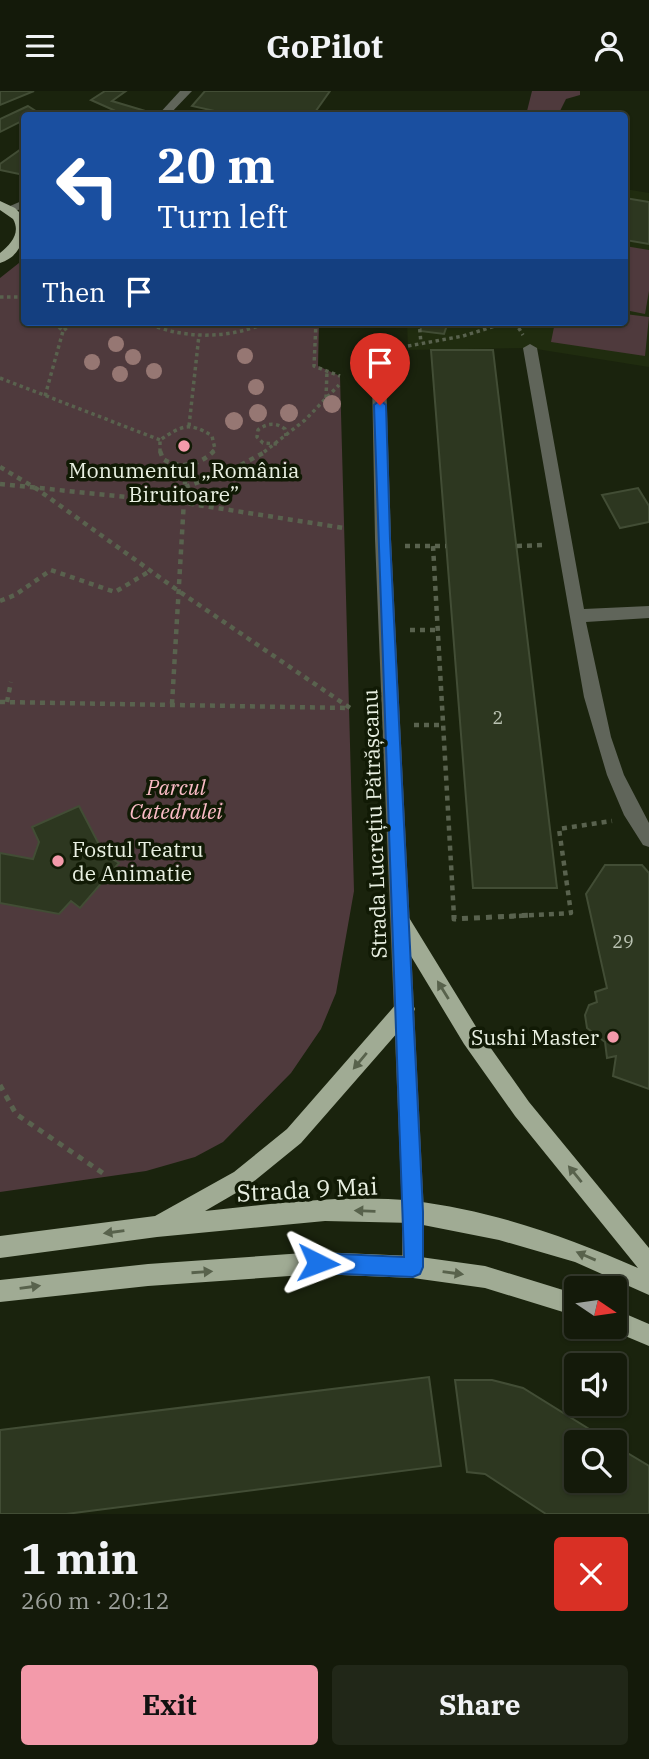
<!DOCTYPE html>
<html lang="en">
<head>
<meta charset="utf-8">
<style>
  :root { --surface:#141a0a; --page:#212718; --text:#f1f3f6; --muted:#9da19c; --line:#33382b; --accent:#f39aaa }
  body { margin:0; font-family:"IBM Plex Serif",serif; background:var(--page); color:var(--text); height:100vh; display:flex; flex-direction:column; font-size:26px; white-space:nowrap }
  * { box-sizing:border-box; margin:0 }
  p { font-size:23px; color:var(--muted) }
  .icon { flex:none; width:38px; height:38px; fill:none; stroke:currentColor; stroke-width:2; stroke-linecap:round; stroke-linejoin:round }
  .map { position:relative; height:1423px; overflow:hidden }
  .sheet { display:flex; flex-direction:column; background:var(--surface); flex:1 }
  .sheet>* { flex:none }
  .guide { position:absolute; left:21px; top:21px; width:607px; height:214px; border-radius:7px; box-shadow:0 2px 5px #0004,0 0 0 2px var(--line); background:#1a4fa0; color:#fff; overflow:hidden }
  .needle { width:46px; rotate:103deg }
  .tools { position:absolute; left:564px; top:1185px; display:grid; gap:14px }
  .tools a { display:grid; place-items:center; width:63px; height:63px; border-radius:7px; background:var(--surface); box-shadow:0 2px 5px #0004,0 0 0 2px var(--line); font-size:35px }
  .pin { position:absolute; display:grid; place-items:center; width:60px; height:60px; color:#fff; margin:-72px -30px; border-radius:50% 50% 50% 0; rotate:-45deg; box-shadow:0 0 7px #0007 }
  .pin .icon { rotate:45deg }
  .me { position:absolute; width:77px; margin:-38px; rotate:93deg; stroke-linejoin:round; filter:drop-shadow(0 0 5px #0008) }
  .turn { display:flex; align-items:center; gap:24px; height:147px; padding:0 21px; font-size:32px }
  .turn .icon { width:91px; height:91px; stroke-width:2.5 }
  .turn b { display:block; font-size:49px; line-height:60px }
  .then { display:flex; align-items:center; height:66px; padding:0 21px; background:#0003; gap:14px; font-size:26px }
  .round { display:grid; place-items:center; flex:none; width:74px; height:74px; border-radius:7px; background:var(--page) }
  .head { display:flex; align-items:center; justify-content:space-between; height:119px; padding:0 21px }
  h1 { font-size:42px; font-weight:700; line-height:52px }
  .button { display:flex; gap:14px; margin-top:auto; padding:14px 21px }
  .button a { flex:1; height:80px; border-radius:7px; background:var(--accent); color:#111; font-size:28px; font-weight:700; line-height:80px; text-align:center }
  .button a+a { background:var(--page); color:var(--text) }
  header { display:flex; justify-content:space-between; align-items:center; height:91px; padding:0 21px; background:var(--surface); font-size:32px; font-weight:700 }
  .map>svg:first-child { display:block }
</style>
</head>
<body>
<header><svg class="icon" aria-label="menu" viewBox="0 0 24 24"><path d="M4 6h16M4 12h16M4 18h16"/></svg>GoPilot<svg class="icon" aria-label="person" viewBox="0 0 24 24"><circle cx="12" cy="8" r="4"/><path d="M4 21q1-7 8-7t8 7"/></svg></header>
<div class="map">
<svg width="649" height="1423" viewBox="0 0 649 1423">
  <rect width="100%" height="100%" fill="#1a230d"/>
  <path fill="#202c0f" d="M625,98L649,102V276L530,257L408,259L407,231H625Z"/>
  <g fill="#4f3a3d">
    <path d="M532,0H580V4L566,8L558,24H526Z"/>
    <path d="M625,155L649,159V200L645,223L625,219Z"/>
    <path d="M24,168V231H319L318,275L340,285L354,800L336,902L321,938L291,982L223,1051L195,1066L146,1080L0,1101V187Z"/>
    <path d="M625,223L649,226L645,265L551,251L555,231H625Z"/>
  </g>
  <g fill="#2d3720" stroke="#424d35" stroke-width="2">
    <path d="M0,0H34L0,14Z"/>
    <path d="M105,0H126L112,10L149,21L144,24H112L118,21L91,9Z"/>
    <path d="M205,0H330L313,24H253L232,20L228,23L192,15Z"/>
    <path d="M28,15L39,22L24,24V29L0,41V28Z"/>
    <path d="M24,56V84L0,79V73Z"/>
    <path d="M625,107L649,111V153L625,149Z"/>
    <path d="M423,231H448L444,243L420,240Z"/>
    <path d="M431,259H493L557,797H473Z"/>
    <path d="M638,397L649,415V431L620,437L602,404Z"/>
    <path d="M79,715L104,763L119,772L80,817L71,810L59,823L0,812V762L33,768L39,751L32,736Z"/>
    <path d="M605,774H642L649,782V998L613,985L616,965L607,967L605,951L587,937L585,924L589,914L597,911L595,901L607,897L586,803Z"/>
    <path d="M429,1286L441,1375L66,1423H0V1339Z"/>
    <path d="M455,1289H492L523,1297L610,1351H576V1390H614V1354L649,1375V1423H546L485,1383L467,1381Z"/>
  </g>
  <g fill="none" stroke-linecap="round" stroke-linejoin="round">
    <g stroke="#59624e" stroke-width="3.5" stroke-dasharray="3.5 3.5" stroke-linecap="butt">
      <path d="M0,206H24"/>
      <path d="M54,231L63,240L74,231"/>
      <path d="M144,231C185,249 228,248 269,231"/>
      <path d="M316,231L314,275L340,285"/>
      <path d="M419,231L421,252"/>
      <path d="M515,231L523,244"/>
      <path d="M408,255L463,245L508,231"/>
      <path d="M0,287L160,349"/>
      <path d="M45,305L63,240"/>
      <path d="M326,307L327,280"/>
      <path d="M189,335L199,244"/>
      <path d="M277,353L263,352L257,346L258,339C267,332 276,331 285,338L286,345"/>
      <path d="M160,361V349C181,335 189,330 212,345L215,358L212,361"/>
      <path d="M264,361L305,329L339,294"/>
    </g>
    <g stroke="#59624e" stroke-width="4.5" stroke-dasharray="5 5" stroke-linecap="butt">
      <path d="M160,360L163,368C180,379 200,374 214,360"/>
      <path d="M0,376L37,398L180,501L350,617"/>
      <path d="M0,393L185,412L344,437"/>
      <path d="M185,396L231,379L267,360"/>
      <path d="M405,455H446"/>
      <path d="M433,455L454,826"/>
      <path d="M517,455L544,454"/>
      <path d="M0,510L15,504L51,479L115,501L150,480"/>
      <path d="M410,539H437"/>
      <path d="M0,611L349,617"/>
      <path d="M7,611L11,591"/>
      <path d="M172,613L186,375"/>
      <path d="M414,634H443"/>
      <path d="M499,826L571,822L559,738L612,730"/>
    </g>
    <g stroke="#59624e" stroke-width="5" stroke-dasharray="6 6" stroke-linecap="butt">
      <path d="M454,824V828L533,824"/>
      <path d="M0,994L16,1023L107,1085"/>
    </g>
    <g fill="#60655a" fill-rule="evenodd">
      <path d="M180,0H192L169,24H158Z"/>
      <path d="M24,109V117L9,122L3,118Z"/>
      <path d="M530,253L537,257L584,518L649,515V527L586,531L611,646L624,684L649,732V756L643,754L624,724L607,684L584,606L523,257Z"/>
      <path d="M379,282L386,287L391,448L424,1121V1176L421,1184L413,1187L405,1184L402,1176V1121L375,448L372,287Z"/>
    </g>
    <g fill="#a0ab94" fill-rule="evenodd">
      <path d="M0,110L15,117L24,126C24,147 23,164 0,172V162C11,153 21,142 13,128L0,119Z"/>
      <path d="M401,822L408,825L478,939L529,1011L649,1157V1204L575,1171L499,1149L413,1132L325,1130L157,1146L0,1167V1145L155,1125L234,1081L287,1038L398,911L405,909L412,911L415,918L412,925L301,1052L248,1095L205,1120C274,1113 344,1103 413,1110C491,1119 567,1146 638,1177L515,1025L464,953L394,837L392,831L394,825Z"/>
      <path d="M318,1161L413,1165L485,1175L576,1203V1225L485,1197L413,1187L318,1183L148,1195L0,1211V1189L148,1173Z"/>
      <path d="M614,1218L649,1233V1255L606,1237L614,1236Z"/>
    </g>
  </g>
  <g fill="#967773">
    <circle cx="116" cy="253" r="8"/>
    <circle cx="245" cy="265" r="8"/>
    <circle cx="133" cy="266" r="8"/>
    <circle cx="92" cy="271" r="8"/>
    <circle cx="154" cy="280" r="8"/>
    <circle cx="120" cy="283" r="8"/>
    <circle cx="256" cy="296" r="8"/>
    <circle cx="332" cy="313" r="9"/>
    <circle cx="258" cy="322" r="9"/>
    <circle cx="289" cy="322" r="9"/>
    <circle cx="234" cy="330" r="9"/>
  </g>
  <defs><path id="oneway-solid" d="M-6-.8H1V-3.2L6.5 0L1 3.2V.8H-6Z" transform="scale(1.75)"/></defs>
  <g fill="#58624c">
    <use href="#oneway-solid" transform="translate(443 899) rotate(-122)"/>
    <use href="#oneway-solid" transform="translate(360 970) rotate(130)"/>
    <use href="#oneway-solid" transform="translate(575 1083) rotate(-129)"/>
    <use href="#oneway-solid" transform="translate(365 1120) rotate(-178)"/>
    <use href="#oneway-solid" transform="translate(114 1141) rotate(172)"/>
    <use href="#oneway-solid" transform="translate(586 1165) rotate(-157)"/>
    <use href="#oneway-solid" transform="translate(202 1181) rotate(-4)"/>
    <use href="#oneway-solid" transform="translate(453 1182) rotate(8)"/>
    <use href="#oneway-solid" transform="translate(30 1196) rotate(-8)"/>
  </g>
  <path fill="#1a73e8" stroke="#114b97" stroke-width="2" d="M380,309L386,314L390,448L423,1121V1176L420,1183L413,1186L318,1182L312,1179L309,1172L312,1165L318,1162L404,1166L374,314Z"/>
  <g fill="#f39aaa" stroke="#111a05" stroke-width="2.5">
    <circle cx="184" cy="355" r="7"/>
    <circle cx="58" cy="770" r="7"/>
    <circle cx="613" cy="946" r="7"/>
  </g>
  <g text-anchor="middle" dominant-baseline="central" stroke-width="7" stroke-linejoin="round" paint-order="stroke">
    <g font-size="18" fill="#bac2b2">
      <text x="498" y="626">2</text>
      <text x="623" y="850">29</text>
    </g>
    <g font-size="21" fill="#e9f0e2" stroke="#111a05">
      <text x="184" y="379">Monumentul „România<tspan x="184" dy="24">Biruitoare”</tspan></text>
      <text x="72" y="758" text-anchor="start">Fostul Teatru<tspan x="72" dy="24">de Animatie</tspan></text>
      <text x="599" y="946" text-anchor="end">Sushi Master</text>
    </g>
    <g font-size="21" font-style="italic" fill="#fbbcc6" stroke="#111a05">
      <text x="176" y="696">Parcul<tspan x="176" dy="24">Catedralei</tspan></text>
    </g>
    <g font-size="21" fill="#e9f0e2" stroke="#111a05">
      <text transform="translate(374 733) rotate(-92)">Strada Lucrețiu Pătrășcanu</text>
    </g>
    <g font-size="24" fill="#e9f0e2" stroke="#111a05">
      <text transform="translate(307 1098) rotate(-3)">Strada 9 Mai</text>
    </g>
  </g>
</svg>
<div class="tools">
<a><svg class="needle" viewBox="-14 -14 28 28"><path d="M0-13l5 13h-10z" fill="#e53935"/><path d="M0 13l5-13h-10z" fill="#9da19c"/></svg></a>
<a><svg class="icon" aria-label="sound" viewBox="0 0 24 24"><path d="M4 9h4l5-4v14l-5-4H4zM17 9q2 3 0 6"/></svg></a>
<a><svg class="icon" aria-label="search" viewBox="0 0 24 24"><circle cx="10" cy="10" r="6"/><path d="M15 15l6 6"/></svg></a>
</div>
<div class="pin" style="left:380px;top:314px;background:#d93025"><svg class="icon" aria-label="arrive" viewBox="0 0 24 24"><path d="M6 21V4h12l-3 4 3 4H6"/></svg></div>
<svg class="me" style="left:318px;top:1172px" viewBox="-20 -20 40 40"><path d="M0-17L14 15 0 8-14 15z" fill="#1a73e8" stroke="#fff" stroke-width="4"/></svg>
<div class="guide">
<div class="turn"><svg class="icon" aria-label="left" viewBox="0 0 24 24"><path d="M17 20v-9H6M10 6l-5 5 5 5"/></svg><div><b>20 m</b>Turn left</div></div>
<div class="then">Then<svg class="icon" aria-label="arrive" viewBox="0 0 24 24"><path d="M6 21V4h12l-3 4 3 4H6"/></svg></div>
</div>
</div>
<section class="sheet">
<div class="head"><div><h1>1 min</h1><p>260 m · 20:12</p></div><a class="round" style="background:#d93025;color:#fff"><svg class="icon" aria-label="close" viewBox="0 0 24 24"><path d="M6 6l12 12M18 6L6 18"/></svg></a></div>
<div class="button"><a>Exit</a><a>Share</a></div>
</section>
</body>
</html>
